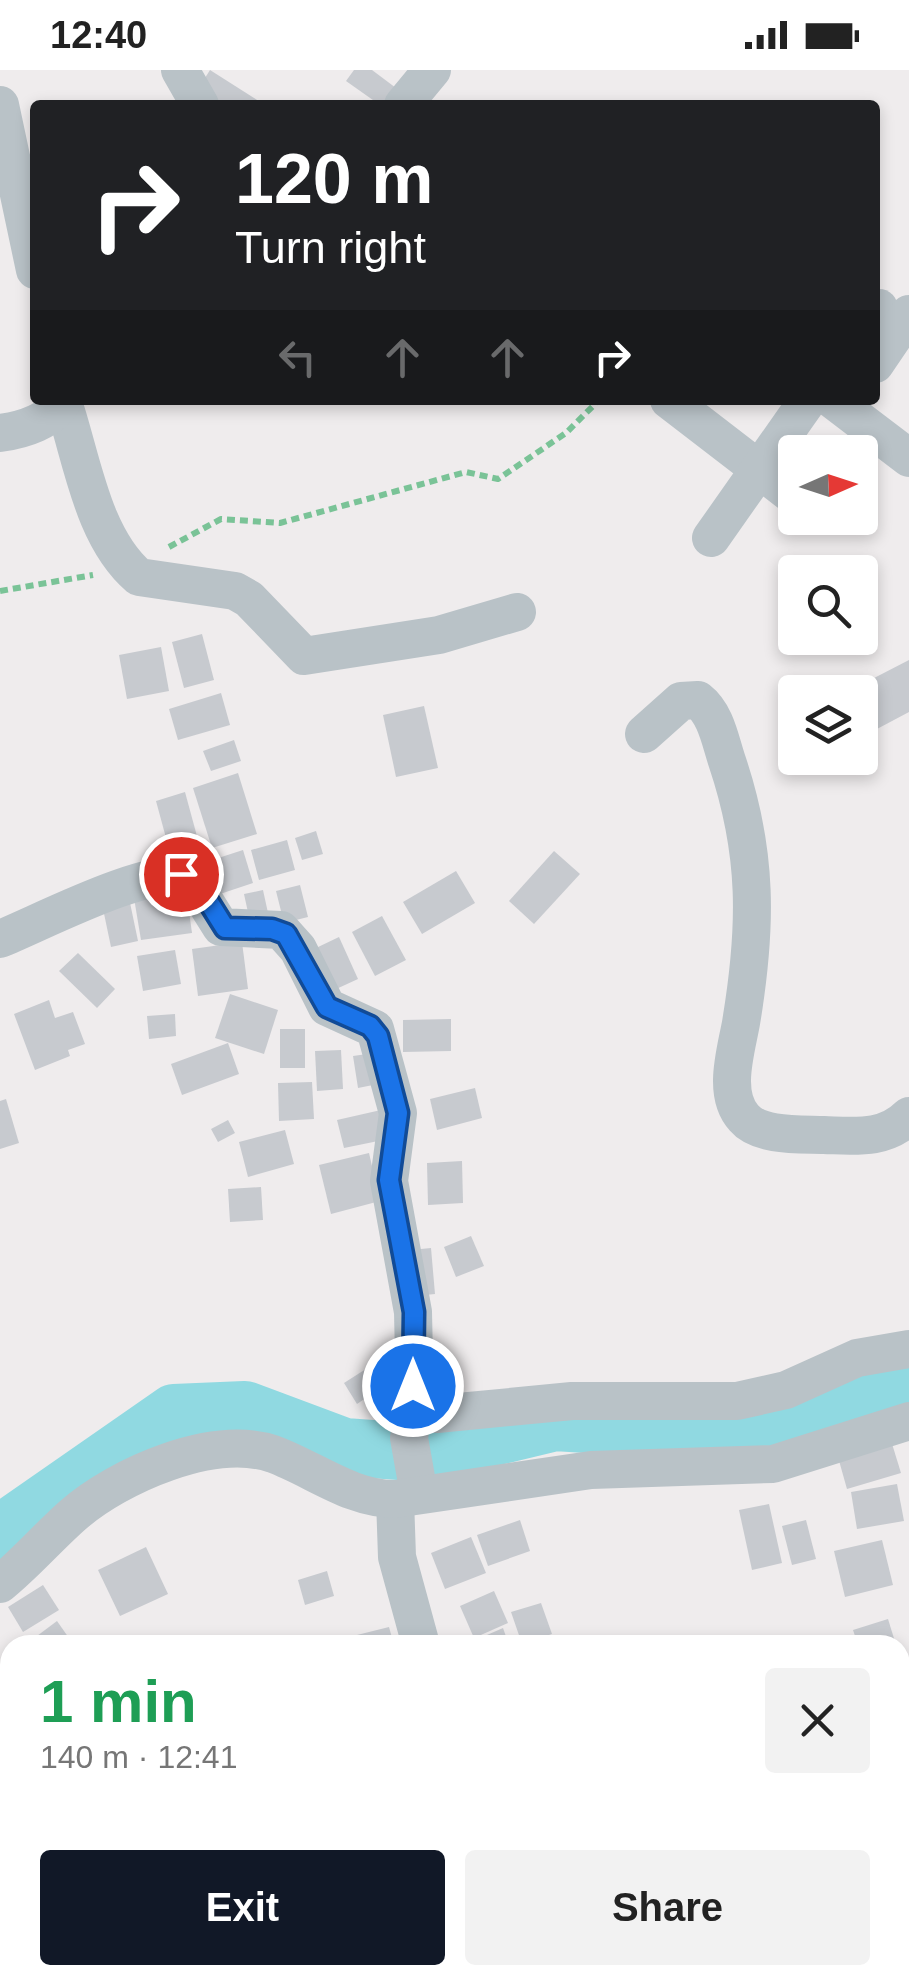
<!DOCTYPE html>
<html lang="en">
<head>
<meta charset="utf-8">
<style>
  :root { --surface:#fff; --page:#f2f2f2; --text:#222; --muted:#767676; --accent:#111827 }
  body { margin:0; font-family:Helvetica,sans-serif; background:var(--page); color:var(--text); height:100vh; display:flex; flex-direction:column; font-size:38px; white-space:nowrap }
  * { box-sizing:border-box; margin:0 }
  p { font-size:32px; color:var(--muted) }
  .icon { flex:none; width:55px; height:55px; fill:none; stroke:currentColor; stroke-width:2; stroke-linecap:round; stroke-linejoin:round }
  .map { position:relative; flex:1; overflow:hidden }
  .panel { position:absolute; left:0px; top:1565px; width:910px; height:350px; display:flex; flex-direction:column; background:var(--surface); border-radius:30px 30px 0 0; box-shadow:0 5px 15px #0003 }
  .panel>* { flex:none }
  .banner { position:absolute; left:30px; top:30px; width:850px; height:305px; border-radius:10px; box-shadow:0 5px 15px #0003; background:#202124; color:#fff; overflow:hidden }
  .needle { width:65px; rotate:87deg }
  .tools { position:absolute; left:778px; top:365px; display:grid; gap:20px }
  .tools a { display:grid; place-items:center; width:100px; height:100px; border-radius:10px; background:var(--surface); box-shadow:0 5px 15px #0003; font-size:50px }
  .pin { position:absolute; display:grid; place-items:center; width:85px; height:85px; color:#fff; margin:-42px; border:5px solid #fff; border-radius:50%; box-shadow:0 2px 10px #0007 }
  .me { position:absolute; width:110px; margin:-55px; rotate:0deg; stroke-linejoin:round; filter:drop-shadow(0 0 8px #0008) }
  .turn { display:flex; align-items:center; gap:35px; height:210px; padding:0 40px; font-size:45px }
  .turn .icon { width:130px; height:130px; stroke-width:2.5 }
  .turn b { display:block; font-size:70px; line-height:85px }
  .lanes { display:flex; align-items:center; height:95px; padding:0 40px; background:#0003; justify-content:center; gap:50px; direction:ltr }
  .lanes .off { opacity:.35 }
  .round { display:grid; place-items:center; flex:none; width:105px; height:105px; border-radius:10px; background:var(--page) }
  .overview { display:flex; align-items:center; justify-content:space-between; height:170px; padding:0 40px }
  h1 { font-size:60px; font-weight:800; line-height:75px; color:#1e9e55 }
  .primary-button { display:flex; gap:20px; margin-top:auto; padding:20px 40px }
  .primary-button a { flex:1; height:115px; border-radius:10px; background:var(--accent); color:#fff; font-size:40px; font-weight:800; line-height:115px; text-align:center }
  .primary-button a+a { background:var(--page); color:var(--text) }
  .status { display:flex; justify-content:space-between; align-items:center; height:70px; padding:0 50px; background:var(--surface); direction:ltr }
  .status svg { height:28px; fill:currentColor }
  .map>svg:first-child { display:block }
</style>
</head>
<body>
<div class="status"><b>12:40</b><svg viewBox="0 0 49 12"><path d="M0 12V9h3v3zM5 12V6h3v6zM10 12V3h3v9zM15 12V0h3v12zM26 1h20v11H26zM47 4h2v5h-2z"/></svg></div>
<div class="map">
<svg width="909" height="1915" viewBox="0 0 909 1915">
  <rect width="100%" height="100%" fill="#efeced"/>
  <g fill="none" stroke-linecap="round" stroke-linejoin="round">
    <path stroke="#90d9e1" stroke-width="58" d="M0,1464L174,1343L245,1340L344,1377L427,1383L555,1352L730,1363L909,1310"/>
  </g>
  <g fill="#c7cacf">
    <path d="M210,0L265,35H223L198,19Z"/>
    <path d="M354,0H372L400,21L390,35H380L346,11Z"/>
    <path d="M202,564L214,610L184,618L172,572Z"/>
    <path d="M161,577L169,621L127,629L119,585Z"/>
    <path d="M909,590V642L860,668V622H847Z"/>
    <path d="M221,623L230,655L178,670L169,639Z"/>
    <path d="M424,636L438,698L396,707L383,645Z"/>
    <path d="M234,670L241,691L211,701L203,681Z"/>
    <path d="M238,703L257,764L212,778L193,718Z"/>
    <path d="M185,722L201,781L172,790L156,731Z"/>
    <path d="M316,761L323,784L302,790L295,768Z"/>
    <path d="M287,770L295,800L259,810L251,780Z"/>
    <path d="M243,780L253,813L217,825L206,792Z"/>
    <path d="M554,781L580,804L534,854L509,831Z"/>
    <path d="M456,801L475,833L422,864L403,832Z"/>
    <path d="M300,815L308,847L284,853L276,821Z"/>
    <path d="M186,820L192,863L141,870L134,828Z"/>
    <path d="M263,820L268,843L249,847L244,824Z"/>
    <path d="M129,828L138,871L111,877L102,834Z"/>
    <path d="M382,846L406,890L375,906L352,862Z"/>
    <path d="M339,867L358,909L334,920L316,878Z"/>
    <path d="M242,872L248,919L198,926L192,879Z"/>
    <path d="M175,880L181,914L143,921L137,886Z"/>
    <path d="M78,883L115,919L97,938L59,901Z"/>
    <path d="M230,924L278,940L264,984L215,968Z"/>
    <path d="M49,930L55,948L73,942L85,974L68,980L70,986L35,1000L14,944Z"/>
    <path d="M175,944L176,966L149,969L147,946Z"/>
    <path d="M451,949V981L403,982V950Z"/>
    <rect x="280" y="959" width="25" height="39"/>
    <path d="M228,973L239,1004L182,1025L171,994Z"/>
    <path d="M341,980L343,1019L317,1021L315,981Z"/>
    <path d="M374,983L378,1014L358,1018L353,986Z"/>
    <path d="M312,1012L314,1049L279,1051L278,1013Z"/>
    <path d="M475,1018L482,1048L437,1060L430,1029Z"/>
    <path d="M6,1029L19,1073L0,1079V1031Z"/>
    <path d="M381,1040L388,1069L344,1078L337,1050Z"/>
    <path d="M228,1050L235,1063L218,1072L211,1059Z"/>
    <path d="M285,1060L294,1094L248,1107L239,1072Z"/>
    <path d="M369,1083L380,1131L331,1144L319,1095Z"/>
    <path d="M462,1091L463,1133L428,1135L427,1093Z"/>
    <path d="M261,1117L263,1150L230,1152L228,1119Z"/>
    <path d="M471,1166L484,1196L456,1207L444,1177Z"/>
    <path d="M431,1178L435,1224L415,1226L411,1180Z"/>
    <path d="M369,1297L382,1317L357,1334L344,1313Z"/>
    <path d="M889,1364L901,1403L847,1419L836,1380Z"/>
    <path d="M897,1414L904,1451L857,1459L851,1422Z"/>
    <path d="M769,1434L782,1493L752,1500L739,1440Z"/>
    <path d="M520,1450L530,1481L488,1496L477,1465Z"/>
    <path d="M806,1450L816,1489L792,1495L782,1456Z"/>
    <path d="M471,1467L486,1503L445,1519L431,1483Z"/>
    <path d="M882,1470L893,1515L845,1527L834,1481Z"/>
    <path d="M146,1477L168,1524L120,1546L98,1500Z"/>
    <path d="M327,1501L334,1526L305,1535L298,1510Z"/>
    <path d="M43,1515L59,1540L23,1562L8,1537Z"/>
    <path d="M494,1521L508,1553L474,1568L460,1536Z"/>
    <path d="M541,1533L552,1564L522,1574L511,1542Z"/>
    <path d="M888,1549L896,1575H858L853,1560Z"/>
    <path d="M57,1551L71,1571L65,1575H25Z"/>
    <path d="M389,1557L394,1575H356L353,1566Z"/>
    <path d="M503,1558L509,1575H464Z"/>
    <path d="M901,1651L909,1689L900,1691V1651Z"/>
    <path d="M0,1826L10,1835V1850L0,1861Z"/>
    <path d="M10,1856V1902L0,1892V1866Z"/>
    <path d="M336,1905H353L355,1915H315L314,1910Z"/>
    <path d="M425,1905H456L459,1913L430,1915Z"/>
    <path d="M492,1905L495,1915H464V1914Z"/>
    <path d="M516,1905H559L563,1915H508L506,1909Z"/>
  </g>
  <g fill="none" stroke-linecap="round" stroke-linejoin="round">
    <g stroke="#7ac397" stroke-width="6" stroke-dasharray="8 5" stroke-linecap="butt">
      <path d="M169,477L221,449L280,453L466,402L498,409L566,363L599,330"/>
      <path d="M0,521L93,505"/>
    </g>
    <g stroke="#b9c2c7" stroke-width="38">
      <path d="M180,0L200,35"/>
      <path d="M0,35L35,200"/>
      <path d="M403,35L432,0"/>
      <path d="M875,244L879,238"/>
      <path d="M875,294L909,244"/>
      <path d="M669,330L795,427"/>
      <path d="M833,330L909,388"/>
      <path d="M63,332C82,388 92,467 139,507L235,521L249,529L304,586L439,565L517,542"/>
      <path d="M0,363C23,360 52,351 63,330"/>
      <path d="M711,468L808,330"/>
      <path d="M644,664L681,631L698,630C716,644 720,670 727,691C758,783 757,857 741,953C736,981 722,1024 744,1048C760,1067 802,1064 824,1065C856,1066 885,1070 909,1046"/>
      <path d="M0,869C42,852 146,797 189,806L221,857L281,860L298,879L327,937L375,959L398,1043L389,1111L413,1242L415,1330L409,1368L419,1424"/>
      <path d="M415,1330L422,1339L437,1344L572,1331H737L786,1320L857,1288L909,1279"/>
      <path d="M395,1429L397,1487L421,1575"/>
      <path d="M0,1514C26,1493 48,1467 73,1445C119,1405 213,1364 273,1384C314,1399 350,1429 395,1429L591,1400L773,1394L909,1351"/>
      <path d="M900,1706L909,1702"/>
      <path d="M587,1915L592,1905"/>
    </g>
  </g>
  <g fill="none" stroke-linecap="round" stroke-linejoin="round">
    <defs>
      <path id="route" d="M181,804L195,810L225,858L272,859L286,864L327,937L370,956L378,966L398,1043L389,1110L414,1242L413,1316"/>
    </defs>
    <use href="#route" stroke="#114b97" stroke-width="25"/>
    <use href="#route" stroke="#1a73e8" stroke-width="18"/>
  </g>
</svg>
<div class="tools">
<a><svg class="needle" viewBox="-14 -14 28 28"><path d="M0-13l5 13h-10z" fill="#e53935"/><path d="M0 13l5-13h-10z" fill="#767676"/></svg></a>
<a><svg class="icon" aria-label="search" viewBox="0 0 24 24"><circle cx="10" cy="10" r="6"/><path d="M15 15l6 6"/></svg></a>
<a><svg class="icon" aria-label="layers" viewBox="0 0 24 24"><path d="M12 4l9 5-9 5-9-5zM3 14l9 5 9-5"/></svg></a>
</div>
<div class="pin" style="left:181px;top:804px;background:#d93025"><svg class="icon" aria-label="arrive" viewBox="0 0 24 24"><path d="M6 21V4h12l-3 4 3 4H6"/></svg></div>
<svg class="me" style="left:413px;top:1316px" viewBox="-20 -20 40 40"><circle r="17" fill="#1a73e8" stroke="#fff" stroke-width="3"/><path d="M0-11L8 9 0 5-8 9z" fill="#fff"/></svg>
<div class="banner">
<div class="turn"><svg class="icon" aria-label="right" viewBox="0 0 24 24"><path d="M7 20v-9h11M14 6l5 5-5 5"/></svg><div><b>120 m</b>Turn right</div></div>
<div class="lanes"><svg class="icon off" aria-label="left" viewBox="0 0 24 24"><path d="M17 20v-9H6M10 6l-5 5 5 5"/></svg><svg class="icon off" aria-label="ahead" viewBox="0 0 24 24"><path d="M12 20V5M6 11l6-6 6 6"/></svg><svg class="icon off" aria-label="ahead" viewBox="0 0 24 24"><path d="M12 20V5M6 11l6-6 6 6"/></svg><svg class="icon" aria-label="right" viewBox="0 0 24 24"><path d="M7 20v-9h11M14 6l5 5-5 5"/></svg></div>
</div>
<section class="panel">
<div class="overview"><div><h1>1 min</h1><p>140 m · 12:41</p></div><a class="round"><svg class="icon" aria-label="close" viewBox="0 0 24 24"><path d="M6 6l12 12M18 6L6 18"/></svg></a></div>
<div class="primary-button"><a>Exit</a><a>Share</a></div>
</section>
</div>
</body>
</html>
